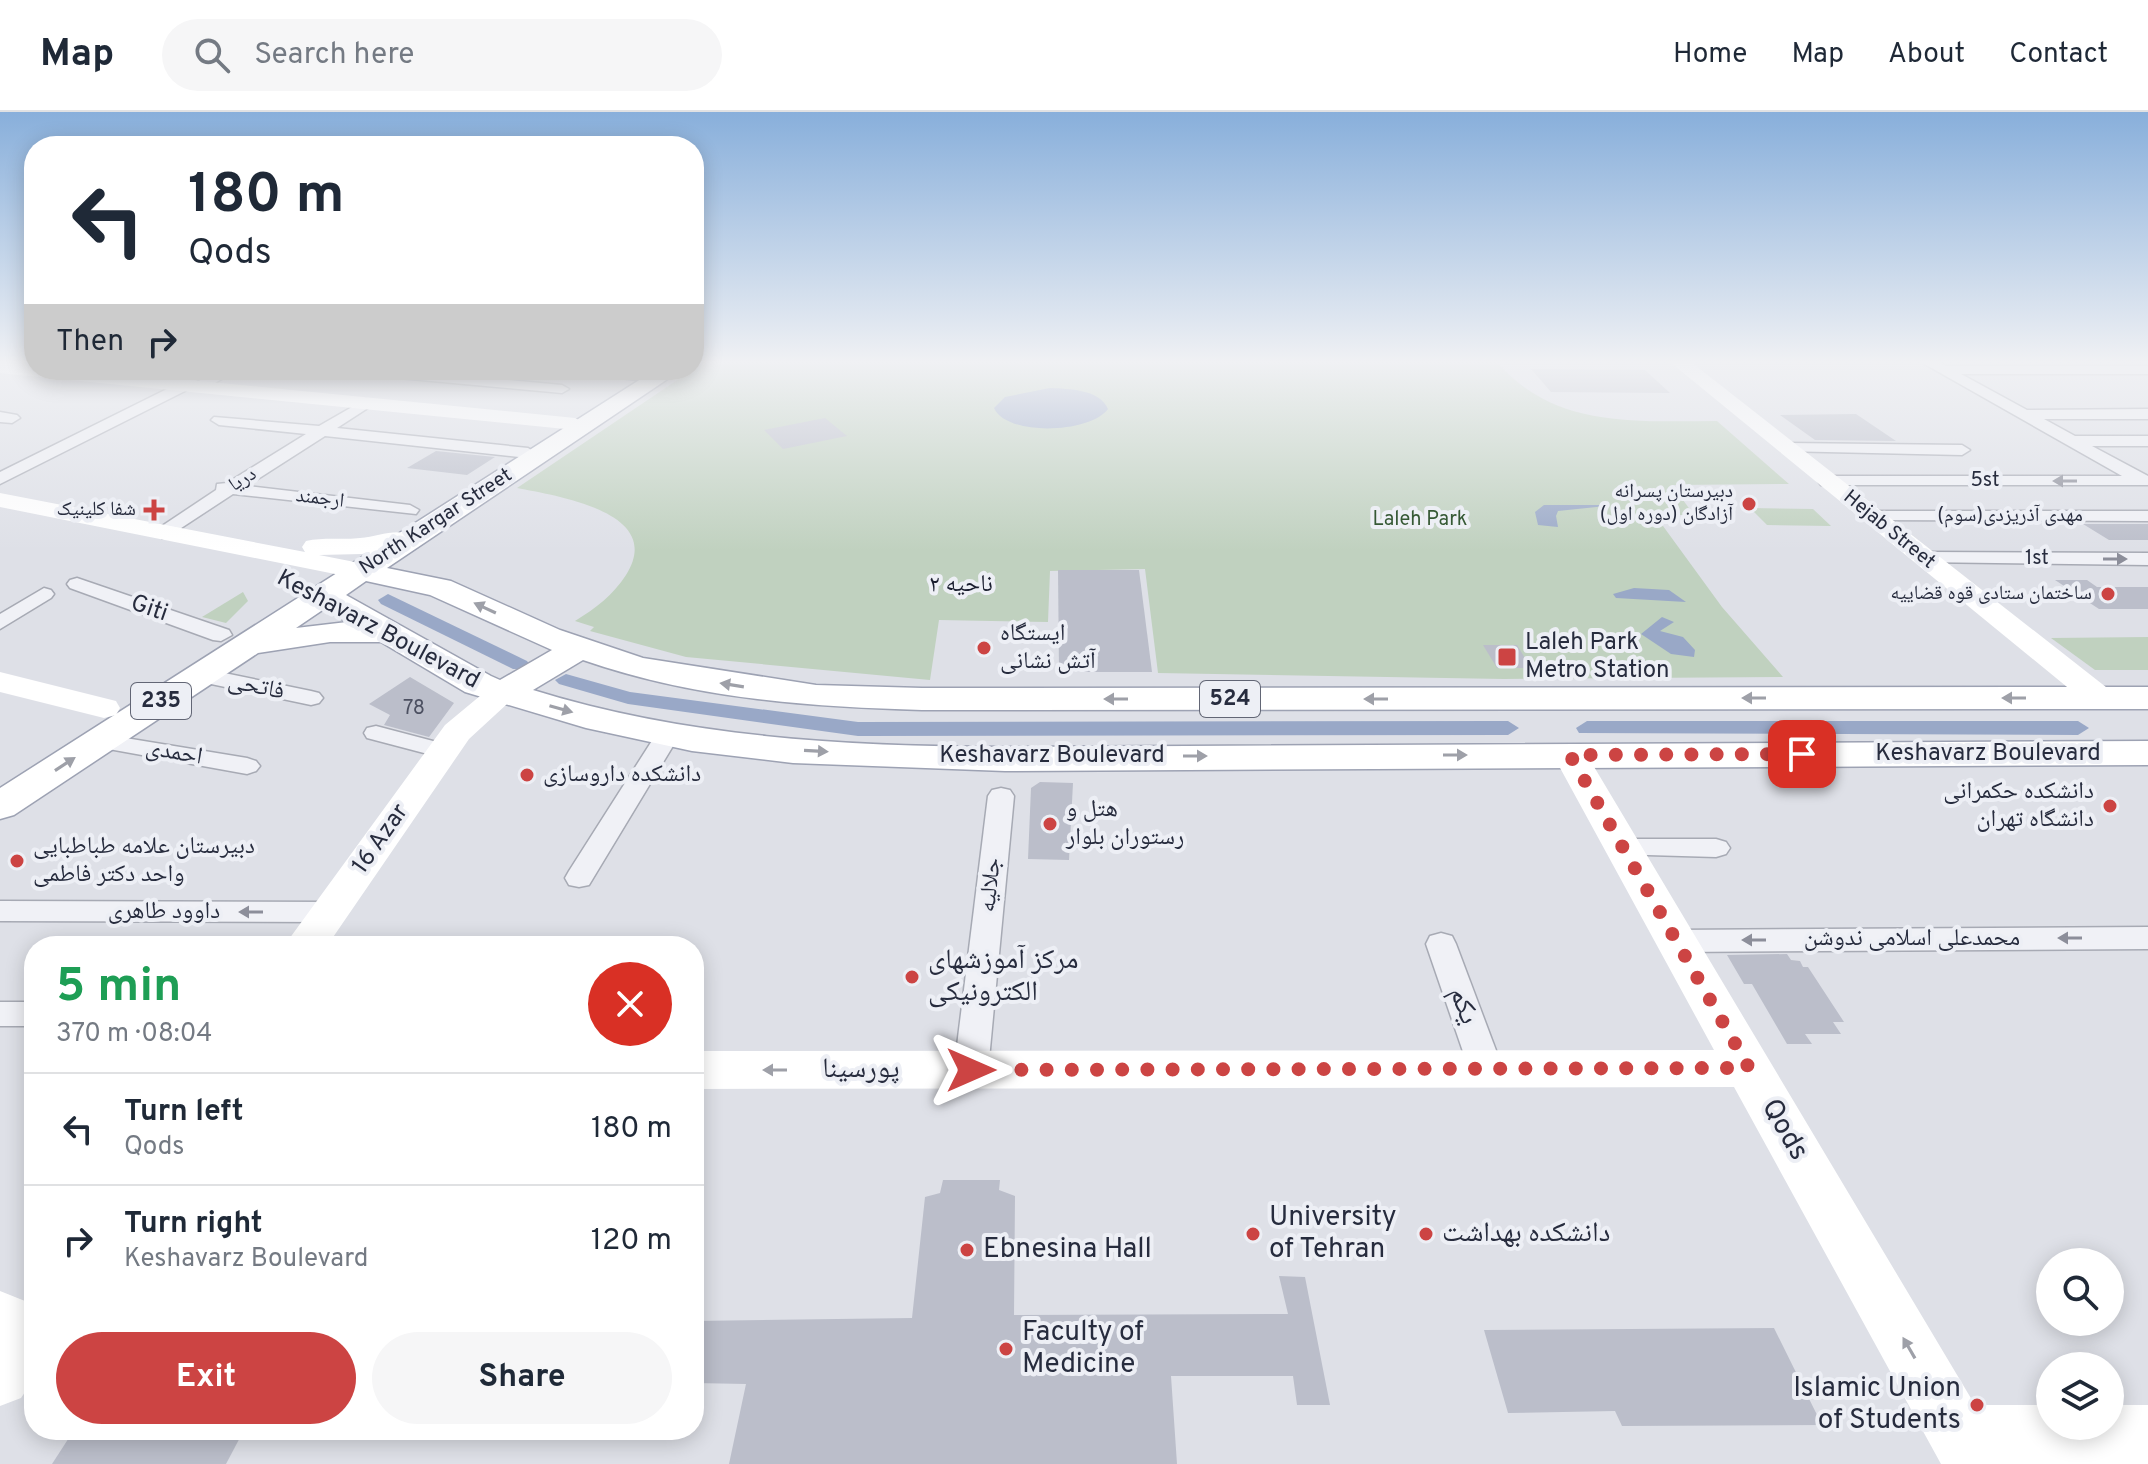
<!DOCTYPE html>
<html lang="en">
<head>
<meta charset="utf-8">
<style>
  :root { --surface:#fff; --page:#f6f6f7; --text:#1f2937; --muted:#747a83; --line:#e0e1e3; --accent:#cc4443 }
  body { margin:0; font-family:Overpass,"Noto Naskh Arabic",sans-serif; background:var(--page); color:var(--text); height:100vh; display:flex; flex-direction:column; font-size:30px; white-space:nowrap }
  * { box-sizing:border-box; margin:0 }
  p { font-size:26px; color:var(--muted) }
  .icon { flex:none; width:44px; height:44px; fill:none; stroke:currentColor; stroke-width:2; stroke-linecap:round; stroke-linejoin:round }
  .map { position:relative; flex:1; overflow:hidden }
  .drawer { position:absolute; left:24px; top:824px; width:680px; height:504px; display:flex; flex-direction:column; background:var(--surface); border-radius:32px; box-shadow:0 4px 20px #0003 }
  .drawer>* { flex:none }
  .top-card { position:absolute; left:24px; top:24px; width:680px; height:244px; border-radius:32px; box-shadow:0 4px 20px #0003; background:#fff; color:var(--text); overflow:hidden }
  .controls { position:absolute; left:2036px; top:1136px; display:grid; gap:16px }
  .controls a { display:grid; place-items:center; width:88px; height:88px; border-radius:50%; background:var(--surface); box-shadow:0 4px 20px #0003; font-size:40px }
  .pin { position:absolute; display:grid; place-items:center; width:68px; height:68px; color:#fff; margin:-34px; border-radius:16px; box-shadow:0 4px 12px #0006 }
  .me { position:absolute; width:88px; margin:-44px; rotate:90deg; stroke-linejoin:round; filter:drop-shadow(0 0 6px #0008) }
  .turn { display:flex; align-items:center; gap:28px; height:168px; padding:0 32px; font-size:36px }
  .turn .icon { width:104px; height:104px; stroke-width:2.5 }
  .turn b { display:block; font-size:56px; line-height:68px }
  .then { display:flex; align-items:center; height:76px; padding:0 32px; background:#0003; gap:16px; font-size:30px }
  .round { display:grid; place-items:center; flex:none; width:84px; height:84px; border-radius:42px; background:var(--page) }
  .headline { display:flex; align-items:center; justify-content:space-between; height:136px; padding:0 32px }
  h1 { font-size:48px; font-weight:700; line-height:60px; color:#1e9e55 }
  .cta { display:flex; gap:16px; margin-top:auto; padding:16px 32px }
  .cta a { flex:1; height:92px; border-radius:48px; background:var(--accent); color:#fff; font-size:32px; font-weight:700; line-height:92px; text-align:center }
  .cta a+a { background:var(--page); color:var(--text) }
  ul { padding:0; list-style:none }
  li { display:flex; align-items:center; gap:24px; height:112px; padding:0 32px; border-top:2px solid var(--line) }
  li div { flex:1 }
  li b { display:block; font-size:30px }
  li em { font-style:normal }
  header { display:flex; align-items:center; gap:48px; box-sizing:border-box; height:112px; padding:0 40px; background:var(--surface); border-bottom:2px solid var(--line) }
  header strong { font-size:38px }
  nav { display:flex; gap:44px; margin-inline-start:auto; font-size:28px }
  .search { width:560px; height:72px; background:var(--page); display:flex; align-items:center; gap:20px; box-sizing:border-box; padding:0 28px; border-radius:44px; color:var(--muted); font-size:30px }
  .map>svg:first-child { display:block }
</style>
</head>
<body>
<header>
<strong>Map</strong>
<div class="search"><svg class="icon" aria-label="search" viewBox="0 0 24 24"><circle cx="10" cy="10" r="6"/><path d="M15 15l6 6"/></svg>Search here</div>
<nav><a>Home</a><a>Map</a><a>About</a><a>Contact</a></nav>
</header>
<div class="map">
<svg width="2148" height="1352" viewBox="0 0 2148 1352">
  <rect width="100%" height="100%" fill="#dee0e7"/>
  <g fill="#c0d1bf">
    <path d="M704,250H1497C1555,317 1636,309 1717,309L1789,372L1672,373L1694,403H1655L1722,495L1783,565L1504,567L1158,561L1145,457L1050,459L1048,510L939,508L930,568L686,545L590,519L594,515L575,509C596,496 613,483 626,463C666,400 557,384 517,376Z"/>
    <path d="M1750,396L1813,397L1831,414L1767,413Z"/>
    <path d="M243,480L248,489L226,511L202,505Z"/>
    <path d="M2148,525V558H2095L2051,526Z"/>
  </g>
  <g fill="#99a8c7">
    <path d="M1050,276C1068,277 1100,277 1108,297C1091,321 1007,325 994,296L1005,285Z"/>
    <path d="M1544,393H1605L1606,394L1558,399L1556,404L1558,415L1538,413L1535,400Z"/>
    <path d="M1634,476L1669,478L1686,490L1616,486L1613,482Z"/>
    <path d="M1662,505L1674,510L1660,519L1683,525L1695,538L1694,545L1671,542L1641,522Z"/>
  </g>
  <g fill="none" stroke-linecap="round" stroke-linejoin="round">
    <g fill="#99a8c7" fill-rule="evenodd">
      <path d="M388,482L527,549L530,553L527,557H513L381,492L378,488Z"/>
      <path d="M566,562L630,580L858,610L1508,609L1519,616L1508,623L858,624L628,592L559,572L555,568Z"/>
      <path d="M1587,609H2078L2089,616L2078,623L1579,621L1576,616Z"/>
    </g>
  </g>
  <g fill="#bbbeca">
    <path d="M1531,257L1645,258L1670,281L1551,280Z"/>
    <path d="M1856,302L1896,329L1815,328L1780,303Z"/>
    <path d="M825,306L847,324L783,337L764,318Z"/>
    <path d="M436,339L495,345L467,363L407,356Z"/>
    <path d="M2083,412H2148V428H2109Z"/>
    <path d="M1058,458H1139L1152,560H1059Z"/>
    <path d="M2055,468H2087L2097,475H2148V497H2099Z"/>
    <path d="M1483,533H1517L1531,556H1497Z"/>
    <path d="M410,565L454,591L429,625L384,613L390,603L369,592Z"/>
    <path d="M1040,670L1073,671L1069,748L1028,747L1031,676Z"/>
    <path d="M1787,842L1791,848L1800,849L1803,855H1808L1844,910H1833L1841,922H1805L1812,932H1787L1752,872H1744L1727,843Z"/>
    <path d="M943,1068H1000L999,1078L1015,1084L1014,1203L1288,1202L1279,1164L1305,1165L1330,1293H1297L1293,1264H1171L1177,1352H729L746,1272L694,1271V1209L912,1206L925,1085L940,1081Z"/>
    <path d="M1774,1216L1822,1313L1622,1314L1615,1299L1508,1301L1484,1218Z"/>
    <path d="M74,1318H244L226,1352H52Z"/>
  </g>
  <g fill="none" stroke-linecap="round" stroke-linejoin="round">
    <defs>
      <g id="street">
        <path d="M1921,250H1938L1946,254H2148V262H1961L2027,298L2148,297V307H2044L2075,324H2148V334H2092L2148,364V373H1821L1818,369L1821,365L1827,364H2122Z"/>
        <path d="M219,258H237L203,278L191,276L0,372V360L181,270L193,272Z"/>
        <path d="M402,258L562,273L569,277L562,281L399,266L392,262Z"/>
        <path d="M576,258C598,258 637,252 654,265L647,269L583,262Z"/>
        <path d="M366,287L373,291L371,294L337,316L528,336L536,341L528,346L325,324L247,374L410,393L419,398L416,402L233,382L169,424L162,426L153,420L216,378L217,372L227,371L306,322L219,313L211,308L214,305L319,314Z"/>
        <path d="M0,300L17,303L20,306L12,311L0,310Z"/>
        <path d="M1787,331L1962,333L1970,338L1962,343L1781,339V333Z"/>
        <path d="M1872,399H2148V409L1866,408L1863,404Z"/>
        <path d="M1925,440L2148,441V453L1918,450L1915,446L1918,442Z"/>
        <path d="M77,466L229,518L232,523L221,529L213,528L70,476L67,472L70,468Z"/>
        <path d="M44,476L51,478L54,482L51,486L0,517V502Z"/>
        <path d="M200,556L311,579L319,581L323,586L319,591L311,593L192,568L189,563L192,558Z"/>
        <path d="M376,614L452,634L455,639L452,644L443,646L367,626L364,621L367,616Z"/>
        <path d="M667,617L676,619L679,624L589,773L579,775L569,773L565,766L569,759L655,624L658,619Z"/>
        <path d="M101,622L247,646L256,649L260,654L256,659L247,662L92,634L89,629L92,624Z"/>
        <path d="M1001,676L1010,678L1014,684L988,958L983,968L971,971L959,968L954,958L988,684L992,678Z"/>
        <path d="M1623,727H1716L1726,730L1730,736L1726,742L1716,745L1613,742L1609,736L1613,730Z"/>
        <path d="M0,789L329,790L339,793L344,800L339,807L329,810L0,809Z"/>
        <path d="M2148,815V837L1676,840L1665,837L1661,829L1665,821L1676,818Z"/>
        <path d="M1441,821L1452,824L1456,832L1503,957L1498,966L1486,970L1474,966L1469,957L1426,832L1430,824Z"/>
        <rect x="0" y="890" width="34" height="24"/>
      </g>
      <path id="primary" d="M655,258H681L387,456L451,469L560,518L643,546L816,573L922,576L2148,575V597L922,598C807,595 692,586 583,548L533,578C687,626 845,634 1005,635L2148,629V653L1005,659L793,651L692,639L586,616L465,580L381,530H330L258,541L14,703L0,707V676ZM366,469L430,483L552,538L500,568L491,564L346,483ZM324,497L347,510L296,516Z"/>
    </defs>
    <use href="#street" stroke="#a7aab4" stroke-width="3"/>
    <use href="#primary" stroke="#9da2b3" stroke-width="3"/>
    <use href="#street" fill="#f0f1f6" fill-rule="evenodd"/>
    <g fill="#fff" fill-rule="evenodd">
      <path d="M0,250L34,253V258H90L575,306L586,312L575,318L0,261Z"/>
      <path d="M1670,250H1691L2111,579L2116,586L2111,593L2100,596L2089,593Z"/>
      <path d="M0,381L305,440L302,435L306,429C323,425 342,428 360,426C376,425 390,418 406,421L410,427L406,433L362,442L319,443L370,453L374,459L370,465L360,467L0,395Z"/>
      <path d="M0,560L116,589L120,596L116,603L104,606L0,580Z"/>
      <path d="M503,571L514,574L519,581L469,627L327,834H284L445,613L492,574Z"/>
      <path d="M1570,633L1582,636L1587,643L1975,1293H2050V1314H2110V1293H2148V1352H1941L1734,975L694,977V939L1714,938L1553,643L1558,636Z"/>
      <path d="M0,1179L30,1191L34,1189V1267L21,1286L0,1294Z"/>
    </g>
    <use href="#primary" fill="#fff" fill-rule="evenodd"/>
  </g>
  <defs><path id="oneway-solid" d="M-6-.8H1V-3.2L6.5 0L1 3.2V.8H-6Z" transform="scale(2)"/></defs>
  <g fill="#8c8e9a">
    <use href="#oneway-solid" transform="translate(2065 369) rotate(-180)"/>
    <use href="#oneway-solid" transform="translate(2115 447)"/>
    <use href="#oneway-solid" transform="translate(251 800) rotate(-180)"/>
    <use href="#oneway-solid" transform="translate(2070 826) rotate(180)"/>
    <use href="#oneway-solid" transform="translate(1754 828) rotate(180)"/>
  </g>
  <g fill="#9ea0a8">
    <use href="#oneway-solid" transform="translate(485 496) rotate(-155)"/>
    <use href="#oneway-solid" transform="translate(732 573) rotate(-171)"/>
    <use href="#oneway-solid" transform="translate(1754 586) rotate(180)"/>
    <use href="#oneway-solid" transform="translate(2014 586) rotate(180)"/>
    <use href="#oneway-solid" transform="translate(1116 587) rotate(180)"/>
    <use href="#oneway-solid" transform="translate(1376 587) rotate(180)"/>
    <use href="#oneway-solid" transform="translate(561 597) rotate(16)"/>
    <use href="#oneway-solid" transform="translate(816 639) rotate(3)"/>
    <use href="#oneway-solid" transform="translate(1455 643)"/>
    <use href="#oneway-solid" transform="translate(1195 644)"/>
    <use href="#oneway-solid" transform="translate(65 652) rotate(-33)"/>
    <use href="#oneway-solid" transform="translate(775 958) rotate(-180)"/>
    <use href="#oneway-solid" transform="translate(1909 1236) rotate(-120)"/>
  </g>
  <linearGradient id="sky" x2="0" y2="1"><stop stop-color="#88afdb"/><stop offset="0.57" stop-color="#f0f1f4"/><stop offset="1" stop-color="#f0f1f4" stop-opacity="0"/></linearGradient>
  <rect width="2148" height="439" fill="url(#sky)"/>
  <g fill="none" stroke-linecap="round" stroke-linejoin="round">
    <path stroke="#cc4443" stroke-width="14" stroke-dasharray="0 25.2" d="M971,958L1749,956L1570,643L1802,642"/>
  </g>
  <g fill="#cc4443" stroke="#edeff5" stroke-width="3">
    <circle cx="1749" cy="392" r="8"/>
    <path d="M150 386h8v8h8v8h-8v8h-8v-8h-8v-8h8z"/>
    <circle cx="2108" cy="482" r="8"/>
    <circle cx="984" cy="536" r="8"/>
    <rect x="1497" y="535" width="20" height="20" rx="4"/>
    <circle cx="527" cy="663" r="8"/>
    <circle cx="2110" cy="694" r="8"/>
    <circle cx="1050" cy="712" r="8"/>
    <circle cx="17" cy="749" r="8"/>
    <circle cx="912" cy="865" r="8"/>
    <circle cx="1253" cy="1122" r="8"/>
    <circle cx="1426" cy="1122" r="8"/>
    <circle cx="967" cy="1138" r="8"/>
    <circle cx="1006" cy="1237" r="8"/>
    <circle cx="1977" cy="1293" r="8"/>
  </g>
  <g text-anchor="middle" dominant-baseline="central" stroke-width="8" stroke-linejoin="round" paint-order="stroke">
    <g font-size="20" fill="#272c3e" stroke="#edeff5">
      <text transform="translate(243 368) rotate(-32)">دریا</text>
      <text x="1985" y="369">5st</text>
      <text transform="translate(320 387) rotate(7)">ارجمند</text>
      <text x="2010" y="404">مهدی آذریزدی(سوم)</text>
      <text transform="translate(436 410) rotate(-33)">North Kargar Street</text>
      <text transform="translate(1889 418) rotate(39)">Hejab Street</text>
      <text x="2037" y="447">1st</text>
    </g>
    <g font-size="20" fill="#272c3e" stroke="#edeff5" text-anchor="end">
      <text x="1733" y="380">دبيرستان پسرانه<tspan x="1733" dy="23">آزادگان (دوره اول)</tspan></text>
      <text x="136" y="398">شفا کلینیک</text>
      <text x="2092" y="482">ساختمان ستادی قوه قضاییه</text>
    </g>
    <g font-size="20" fill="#365935" stroke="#edeff5">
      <text x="1420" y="408">Laleh Park</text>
    </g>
    <g font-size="20" fill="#4c5061">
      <text x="414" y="597">78</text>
    </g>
    <g fill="#edeff5" stroke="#626675" stroke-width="2">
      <rect x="1200" y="569" width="60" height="36" rx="6"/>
      <rect x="131" y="571" width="60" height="36" rx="6"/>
    </g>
    <g font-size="22" font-weight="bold" fill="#272c3e">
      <text x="1230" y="587">524</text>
      <text x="161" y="589">235</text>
    </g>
    <g font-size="24" fill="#191d2e" stroke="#edeff5">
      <text x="961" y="473">ناحیه ۲</text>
    </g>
    <g font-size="24" fill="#272c3e" stroke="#edeff5">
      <text transform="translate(149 497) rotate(19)">Giti</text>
      <text transform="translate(378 518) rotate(28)">Keshavarz Boulevard</text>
      <text transform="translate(256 575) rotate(12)">فاتحی</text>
      <text transform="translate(174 641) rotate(10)">احمدی</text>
      <text x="1988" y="642">Keshavarz Boulevard</text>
      <text x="1052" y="644">Keshavarz Boulevard</text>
      <text transform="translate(381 727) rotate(-55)">16 Azar</text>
      <text transform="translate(991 773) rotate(-84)">جلالیه</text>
      <text x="164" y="800">داوود طاهری</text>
      <text x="1912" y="827">محمدعلی اسلامی ندوشن</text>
    </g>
    <g font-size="24" fill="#272c3e" stroke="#edeff5" text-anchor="start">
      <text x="1000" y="522">ایستگاه<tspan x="1000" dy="28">آتش نشانی</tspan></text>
      <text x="1525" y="531">Laleh Park<tspan x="1525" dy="28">Metro Station</tspan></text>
      <text x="543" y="663">دانشکده داروسازی</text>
      <text x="2094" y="680" text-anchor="end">دانشکده حکمرانی<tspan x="2094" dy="28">دانشگاه تهران</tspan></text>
      <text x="1066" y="698">هتل و<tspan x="1066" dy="28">رستوران بلوار</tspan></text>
      <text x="33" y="735">دبیرستان علامه طباطبایی<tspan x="33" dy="28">واحد دکتر فاطمی</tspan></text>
    </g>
    <g font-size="28" fill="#272c3e" stroke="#edeff5" text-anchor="start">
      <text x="928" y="849">مرکز آموزشهای<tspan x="928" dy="32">الکترونیکی</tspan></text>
      <text x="1269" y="1106">University<tspan x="1269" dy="32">of Tehran</tspan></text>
      <text x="1442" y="1122">دانشکده بهداشت</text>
      <text x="983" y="1138">Ebnesina Hall</text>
      <text x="1022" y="1221">Faculty of<tspan x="1022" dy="32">Medicine</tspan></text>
      <text x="1961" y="1277" text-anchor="end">Islamic Union<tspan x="1961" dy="32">of Students</tspan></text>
    </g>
    <g font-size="28" fill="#272c3e" stroke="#edeff5">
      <text transform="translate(1463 894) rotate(70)">یکم</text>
      <text x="861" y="958">پورسینا</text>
      <text transform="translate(1784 1018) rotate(60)">Qods</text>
    </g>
  </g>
</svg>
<div class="controls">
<a><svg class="icon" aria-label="search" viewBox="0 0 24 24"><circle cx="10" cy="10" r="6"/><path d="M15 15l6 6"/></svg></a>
<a><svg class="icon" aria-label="layers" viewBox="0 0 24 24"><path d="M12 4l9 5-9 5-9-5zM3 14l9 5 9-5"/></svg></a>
</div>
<div class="pin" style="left:1802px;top:642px;background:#d93025"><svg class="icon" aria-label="arrive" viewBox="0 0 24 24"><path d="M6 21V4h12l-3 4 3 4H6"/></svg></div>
<svg class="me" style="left:971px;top:958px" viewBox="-20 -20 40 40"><path d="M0-17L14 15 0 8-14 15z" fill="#cc4443" stroke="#fff" stroke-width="4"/></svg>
<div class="top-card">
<div class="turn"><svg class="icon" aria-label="left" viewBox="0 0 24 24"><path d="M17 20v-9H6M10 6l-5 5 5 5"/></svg><div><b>180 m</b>Qods</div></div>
<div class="then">Then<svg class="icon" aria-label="right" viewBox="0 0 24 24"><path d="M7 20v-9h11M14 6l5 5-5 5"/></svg></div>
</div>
<section class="drawer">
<div class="headline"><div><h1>5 min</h1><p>370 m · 08:04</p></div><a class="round" style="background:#d93025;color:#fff"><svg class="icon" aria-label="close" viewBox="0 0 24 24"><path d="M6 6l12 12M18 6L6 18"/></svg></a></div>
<ul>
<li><svg class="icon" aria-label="left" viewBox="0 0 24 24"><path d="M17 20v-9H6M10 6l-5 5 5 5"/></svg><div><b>Turn left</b><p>Qods</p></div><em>180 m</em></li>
<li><svg class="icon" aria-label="right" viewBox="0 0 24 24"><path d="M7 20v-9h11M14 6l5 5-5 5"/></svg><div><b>Turn right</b><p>Keshavarz Boulevard</p></div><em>120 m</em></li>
</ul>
<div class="cta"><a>Exit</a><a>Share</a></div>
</section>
</div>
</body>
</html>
